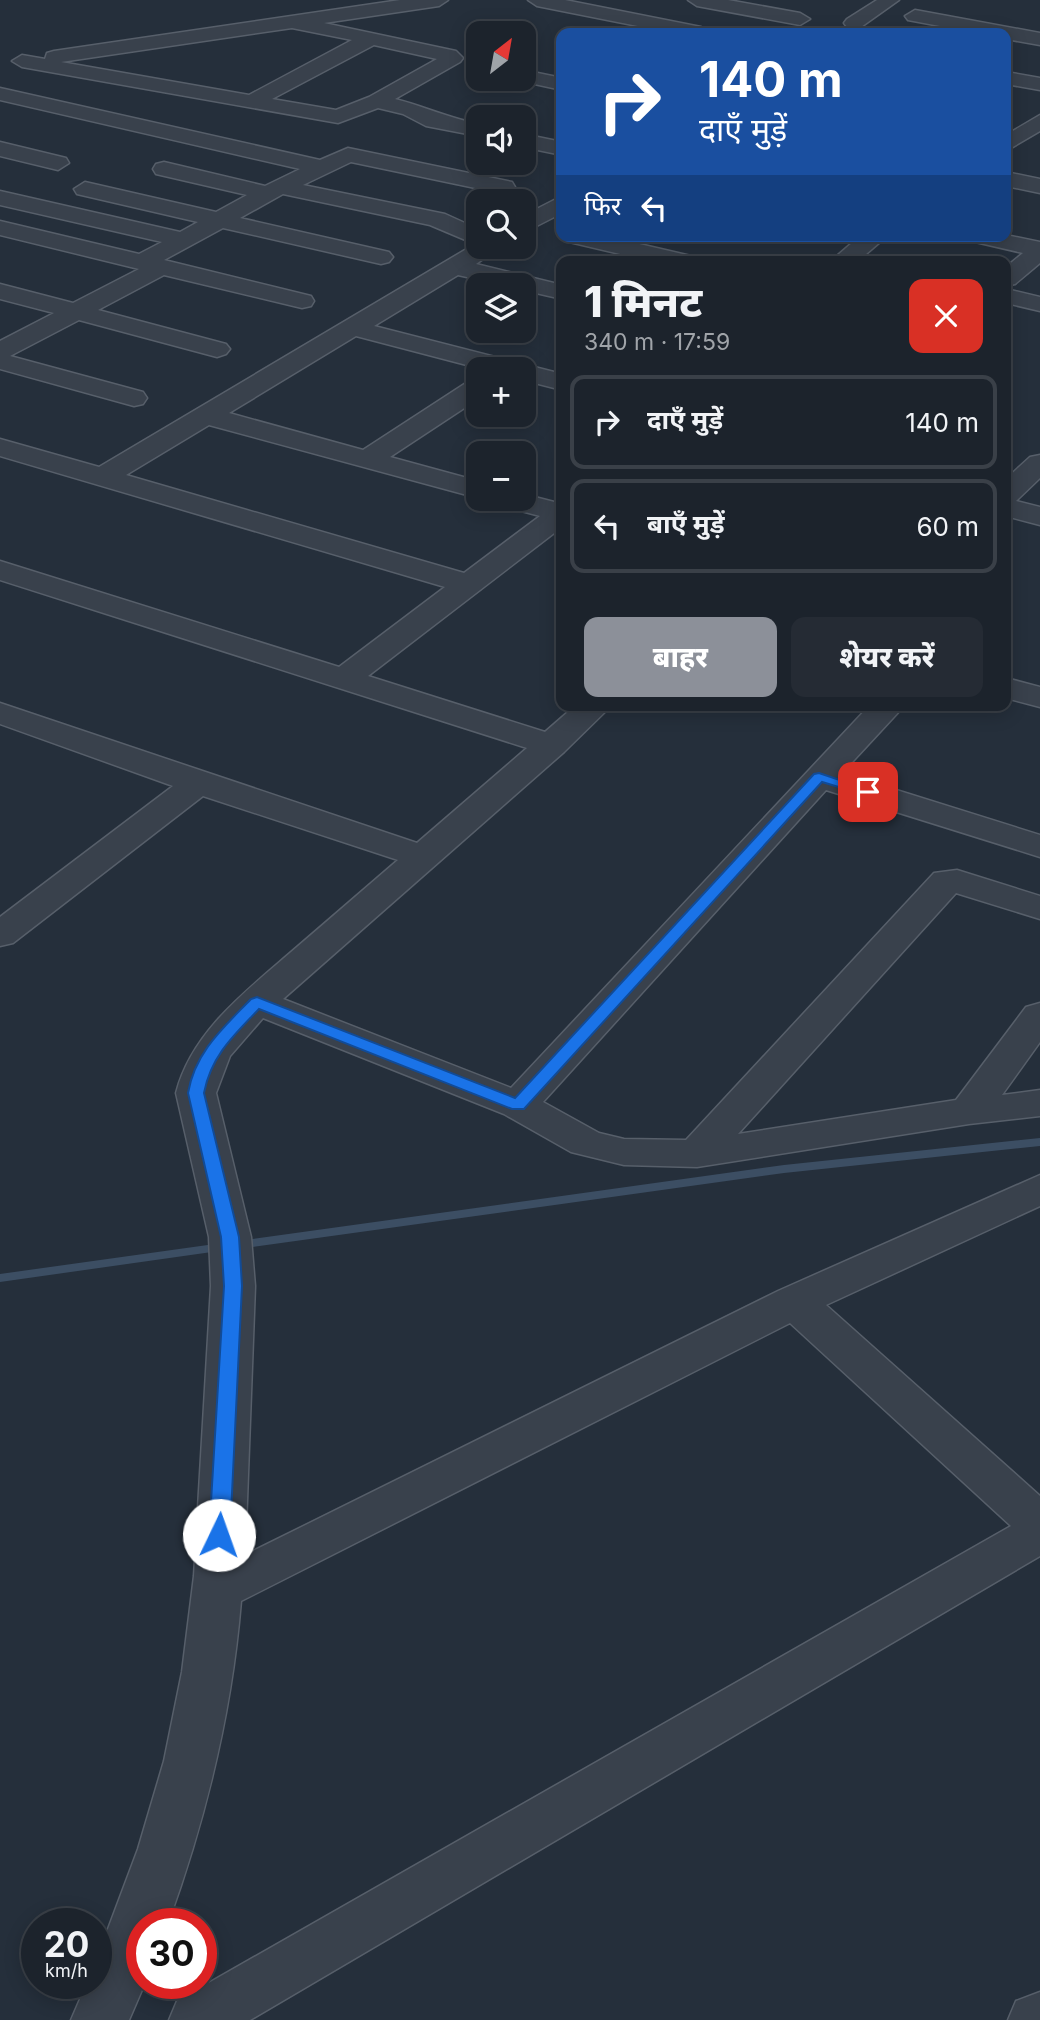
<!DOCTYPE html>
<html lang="hi">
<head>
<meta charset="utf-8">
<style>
  :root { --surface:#1c232c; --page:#252b34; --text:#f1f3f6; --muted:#a0a4a9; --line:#3a4048; --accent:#8c9099 }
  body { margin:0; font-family:Inter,"Noto Sans Devanagari",sans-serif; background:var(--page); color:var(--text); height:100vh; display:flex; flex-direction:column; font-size:26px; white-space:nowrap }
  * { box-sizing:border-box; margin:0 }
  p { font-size:23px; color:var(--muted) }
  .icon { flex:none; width:38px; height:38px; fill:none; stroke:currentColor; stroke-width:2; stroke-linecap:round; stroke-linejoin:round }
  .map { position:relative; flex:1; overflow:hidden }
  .sheet { position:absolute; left:556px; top:256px; width:455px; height:455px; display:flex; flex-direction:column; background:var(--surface); border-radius:14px; box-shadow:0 4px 18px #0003,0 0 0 2px var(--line) }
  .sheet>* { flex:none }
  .banner { position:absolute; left:556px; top:28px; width:455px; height:214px; border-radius:14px; box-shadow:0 4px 18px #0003,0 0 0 2px var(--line); background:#1a4fa0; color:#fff; overflow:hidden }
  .needle { width:46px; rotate:31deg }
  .buttons { position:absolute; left:466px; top:21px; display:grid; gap:14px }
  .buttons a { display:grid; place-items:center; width:70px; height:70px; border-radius:14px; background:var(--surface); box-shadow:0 4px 18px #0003,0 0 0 2px var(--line); font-size:35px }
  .speed { position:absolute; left:21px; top:1908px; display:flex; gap:14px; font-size:35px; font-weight:700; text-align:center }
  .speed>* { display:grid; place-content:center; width:91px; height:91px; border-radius:50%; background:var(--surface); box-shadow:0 4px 18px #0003,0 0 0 2px var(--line); line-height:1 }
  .speed small { font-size:18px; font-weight:400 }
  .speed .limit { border:10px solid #d22; background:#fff; color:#111 }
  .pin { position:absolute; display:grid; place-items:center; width:60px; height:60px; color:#fff; margin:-30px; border-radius:14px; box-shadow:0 4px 10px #0006 }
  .me { position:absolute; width:77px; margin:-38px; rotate:3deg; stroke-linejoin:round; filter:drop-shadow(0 0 5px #0008) }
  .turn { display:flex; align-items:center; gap:24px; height:147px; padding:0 28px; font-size:32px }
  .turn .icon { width:91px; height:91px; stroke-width:2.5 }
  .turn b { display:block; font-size:49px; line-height:60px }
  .then { display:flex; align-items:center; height:66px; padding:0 28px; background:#0003; gap:14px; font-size:26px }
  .round { display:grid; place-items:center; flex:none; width:74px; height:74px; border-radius:14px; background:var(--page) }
  .head { display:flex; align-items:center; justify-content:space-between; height:119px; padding:0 28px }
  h1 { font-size:42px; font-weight:800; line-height:52px }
  .button { display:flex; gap:14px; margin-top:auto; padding:14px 28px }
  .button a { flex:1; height:80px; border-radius:14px; background:var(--accent); color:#fff; font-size:28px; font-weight:800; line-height:80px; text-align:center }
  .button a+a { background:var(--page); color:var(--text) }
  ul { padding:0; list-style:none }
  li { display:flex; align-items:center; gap:21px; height:94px; margin:0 14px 10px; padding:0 14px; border:4px solid var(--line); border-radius:14px }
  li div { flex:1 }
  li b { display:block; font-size:26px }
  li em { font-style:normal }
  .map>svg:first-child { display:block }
</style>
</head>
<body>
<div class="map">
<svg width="1040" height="2020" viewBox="0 0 1040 2020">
  <rect width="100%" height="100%" fill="#252f3b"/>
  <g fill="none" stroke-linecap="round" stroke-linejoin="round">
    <g fill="#3c4e63" fill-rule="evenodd">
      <path d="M1040,1138V1146L784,1173L238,1249L234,1248L232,1245L234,1242L238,1241L784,1165Z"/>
      <path d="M222,1243L226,1244L228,1247L226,1250L0,1282V1274Z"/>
    </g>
    <defs>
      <g id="minor">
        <path d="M400,0H448L439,6L324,23L456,51L463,58L460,62L395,99C423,106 449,118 478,124V136L426,126L403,114L378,108L338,123L22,67L12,61L22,55L45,59L47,53L54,51ZM292,28L352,40L249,95L61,62ZM374,45L437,59L369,97L336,110L272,99Z"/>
        <path d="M528,0H565L701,27L711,33H673L537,6Z"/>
        <path d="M688,0H728L800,13L810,19L800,25L697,6Z"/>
        <path d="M877,0H899L861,27H847L844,23L847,19Z"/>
        <path d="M915,10L1040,33V45L1006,39V33H977L908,20L905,16Z"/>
        <path d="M523,70L562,78V90L516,80L523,79Z"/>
        <path d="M1006,72L1040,78V90L1006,84Z"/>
        <path d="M0,88L320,160L348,148L512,182L515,187L512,192L504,194L351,162L303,185L445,214L478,229V247H500L476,264L562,285V299L523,290V285H502L458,275L374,326L562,374V390L523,380V369H482L356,336L229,413L363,450L469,381L478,379V399L390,457L478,481V498L209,425L126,475L464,573L540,516L499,505L495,499H523V494L562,504V527L368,676L545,732L576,705H612L564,752L283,999L511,1088L870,705H905L842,773L1040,835V857L826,790L543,1102L599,1133L624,1139L686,1140L934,873L957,870L1040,896V919L956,893L738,1134L956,1100L1026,1007L1040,1003V1042L1002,1095L1040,1090V1116L969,1124L697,1167L624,1165L571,1152L504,1114L263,1018L230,1056L216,1093L251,1237L255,1286L245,1555L778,1291L1040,1175V1206L826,1305L1040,1496V1556L250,2020H169L177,2001L1011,1526L790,1323L241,1601C232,1712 206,1818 168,1923H142V1983H145L129,2020H71L87,1983H96V1961L138,1849L164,1761L182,1672L194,1576L211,1286L209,1237L176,1093C192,1030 250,988 297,947C331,918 364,889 398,860L203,796L13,943L0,946V917L173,786L0,724V703L417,843L527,748L0,580V561L339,667L445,587L0,456V439L99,467L475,244L430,225L283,194L240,218L389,252L393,257L389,262L381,264L223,228L164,260L311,296L314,301L311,306L302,308L164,275L98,310L226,344L230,349L226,354L217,357L79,320L10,356L143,392L147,398L143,404L134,406L0,369V341L54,313L0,299V284L73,303L139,269L0,235V221L139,254L162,242L0,205V191L180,232L198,222L77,194L74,189L85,182L216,212L247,195L156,174L153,169L156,164L164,162L265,186L300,169L0,100Z"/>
        <path d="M1040,115V131L1006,151V135Z"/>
        <path d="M523,134L562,142V155L523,147Z"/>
        <path d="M0,142L66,158L69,163L58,170L0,156Z"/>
        <path d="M1006,172L1040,179V193L1006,186Z"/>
        <path d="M562,196V213L523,233V216Z"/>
        <path d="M1006,235L1040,242V263L1015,284L1006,286V267L1023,253L971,241L967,236Z"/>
        <path d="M561,236H605L691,256L695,261H650L565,241Z"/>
        <path d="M860,236H887L858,261H831Z"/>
        <path d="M1006,289L1040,297V311L1006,303Z"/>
        <path d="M1040,455V478L1016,501L1040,507V525L1006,516V479L1030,457Z"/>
        <path d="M1006,678L1040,687V707L1006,698Z"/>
        <path d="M1040,1992V2020H1008L1016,2001Z"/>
      </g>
    </defs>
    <use href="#minor" stroke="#575f6a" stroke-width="3"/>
    <use href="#minor" fill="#39414c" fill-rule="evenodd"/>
  </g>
  <path fill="#1a73e8" stroke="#114b97" stroke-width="2" d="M819,773L875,792L868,796L822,782L524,1109H512L259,1009C234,1035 211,1056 204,1093L239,1237L242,1286L230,1535L227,1541H212L209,1535L224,1286L221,1237L188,1093C195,1052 223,1028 251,999L257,997L515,1098L814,774Z"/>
</svg>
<div class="buttons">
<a><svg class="needle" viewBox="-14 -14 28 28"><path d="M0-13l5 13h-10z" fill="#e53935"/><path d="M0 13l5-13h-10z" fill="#a0a4a9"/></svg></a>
<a><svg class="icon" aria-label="sound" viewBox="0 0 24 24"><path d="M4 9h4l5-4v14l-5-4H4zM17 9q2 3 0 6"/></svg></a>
<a><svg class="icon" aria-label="search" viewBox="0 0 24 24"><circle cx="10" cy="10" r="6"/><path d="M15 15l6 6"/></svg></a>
<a><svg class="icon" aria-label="layers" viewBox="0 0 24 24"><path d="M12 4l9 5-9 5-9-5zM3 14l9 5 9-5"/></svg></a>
<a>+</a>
<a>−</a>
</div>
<div class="speed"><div>20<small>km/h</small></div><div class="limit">30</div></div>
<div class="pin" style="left:868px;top:792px;background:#d93025"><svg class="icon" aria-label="arrive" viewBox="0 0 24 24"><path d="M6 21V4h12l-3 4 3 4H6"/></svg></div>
<svg class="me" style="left:219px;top:1535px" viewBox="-20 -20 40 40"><circle r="19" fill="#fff"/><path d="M0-13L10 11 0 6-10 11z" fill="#1a73e8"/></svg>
<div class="banner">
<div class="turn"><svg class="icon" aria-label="right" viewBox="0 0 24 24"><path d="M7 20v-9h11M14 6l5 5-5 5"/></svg><div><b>140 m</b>दाएँ मुड़ें</div></div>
<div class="then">फिर<svg class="icon" aria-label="left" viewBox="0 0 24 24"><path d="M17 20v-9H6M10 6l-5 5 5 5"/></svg></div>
</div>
<section class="sheet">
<div class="head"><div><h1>1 मिनट</h1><p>340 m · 17:59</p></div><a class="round" style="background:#d93025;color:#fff"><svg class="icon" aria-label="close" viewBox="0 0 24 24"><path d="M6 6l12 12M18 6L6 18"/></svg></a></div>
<ul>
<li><svg class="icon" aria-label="right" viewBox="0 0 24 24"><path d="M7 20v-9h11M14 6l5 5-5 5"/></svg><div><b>दाएँ मुड़ें</b></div><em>140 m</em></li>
<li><svg class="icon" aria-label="left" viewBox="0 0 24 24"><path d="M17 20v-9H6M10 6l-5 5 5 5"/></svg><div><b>बाएँ मुड़ें</b></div><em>60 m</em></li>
</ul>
<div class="button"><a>बाहर</a><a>शेयर करें</a></div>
</section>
</div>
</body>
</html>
